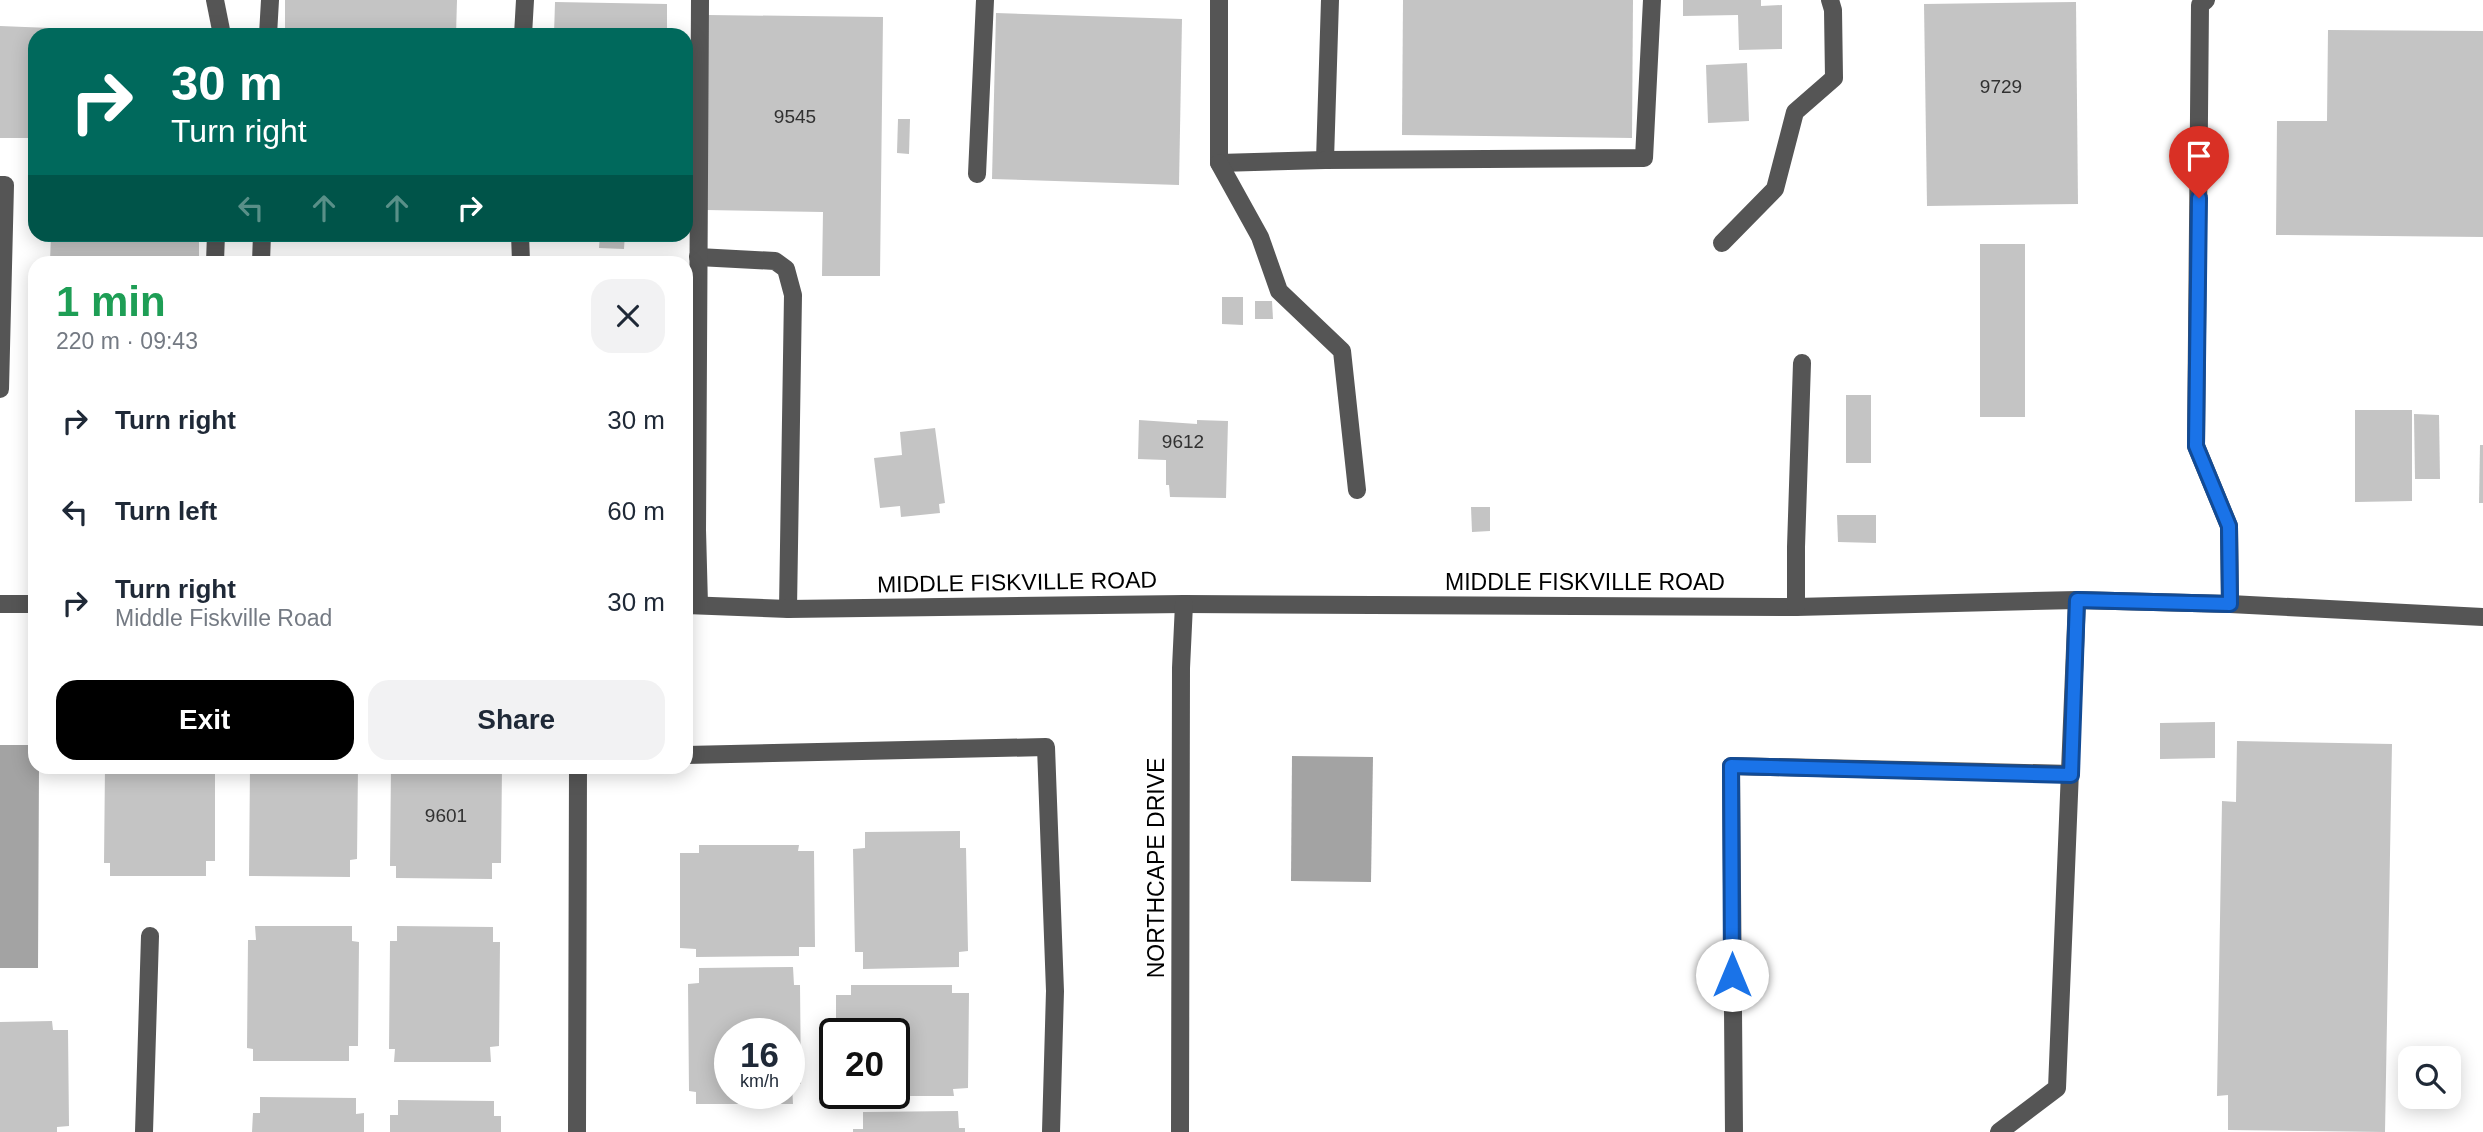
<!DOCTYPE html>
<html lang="en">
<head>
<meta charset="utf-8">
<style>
  :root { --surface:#fff; --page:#f2f2f3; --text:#1f2937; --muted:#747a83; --accent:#000 }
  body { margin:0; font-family:Helvetica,sans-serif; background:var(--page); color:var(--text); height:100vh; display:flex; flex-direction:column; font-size:26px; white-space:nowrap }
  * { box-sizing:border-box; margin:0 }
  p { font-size:23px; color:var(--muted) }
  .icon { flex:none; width:38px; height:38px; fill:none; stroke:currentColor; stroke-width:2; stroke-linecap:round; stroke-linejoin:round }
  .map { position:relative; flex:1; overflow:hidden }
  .drawer { position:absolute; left:28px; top:256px; width:665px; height:518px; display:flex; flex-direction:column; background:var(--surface); border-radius:21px; box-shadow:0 4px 18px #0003 }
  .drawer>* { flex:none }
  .banner { position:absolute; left:28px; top:28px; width:665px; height:214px; border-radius:21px; box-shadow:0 4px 18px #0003; background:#00695c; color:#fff; overflow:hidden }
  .buttons { position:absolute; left:2398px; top:1046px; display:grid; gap:14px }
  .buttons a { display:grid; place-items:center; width:63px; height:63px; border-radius:14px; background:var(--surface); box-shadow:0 4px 18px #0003; font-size:35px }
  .speed { position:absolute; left:714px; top:1018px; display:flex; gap:14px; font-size:35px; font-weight:700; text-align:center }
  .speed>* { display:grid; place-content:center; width:91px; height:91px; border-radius:50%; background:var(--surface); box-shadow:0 4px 18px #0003; line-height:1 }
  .speed small { font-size:18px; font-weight:400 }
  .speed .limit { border:4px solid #111; border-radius:10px; background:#fff; color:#111 }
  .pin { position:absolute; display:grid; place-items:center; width:60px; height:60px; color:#fff; margin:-72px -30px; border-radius:50% 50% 50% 0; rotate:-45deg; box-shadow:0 0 7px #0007 }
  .pin .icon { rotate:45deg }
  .me { position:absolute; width:77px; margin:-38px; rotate:0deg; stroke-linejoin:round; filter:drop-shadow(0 0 5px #0008) }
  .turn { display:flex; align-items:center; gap:24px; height:147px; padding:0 28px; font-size:32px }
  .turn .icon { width:91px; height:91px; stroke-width:2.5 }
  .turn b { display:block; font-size:49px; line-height:60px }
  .lanes { display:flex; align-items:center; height:66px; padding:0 28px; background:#0003; justify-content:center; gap:35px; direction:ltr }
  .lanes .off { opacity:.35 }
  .round { display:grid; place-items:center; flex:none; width:74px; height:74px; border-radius:21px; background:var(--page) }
  .headline { display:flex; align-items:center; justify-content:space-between; height:119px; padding:0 28px }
  h1 { font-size:42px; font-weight:800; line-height:52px; color:#1e9e55 }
  .cta { display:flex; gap:14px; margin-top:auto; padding:14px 28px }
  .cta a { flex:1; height:80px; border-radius:21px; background:var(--accent); color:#fff; font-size:28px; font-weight:800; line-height:80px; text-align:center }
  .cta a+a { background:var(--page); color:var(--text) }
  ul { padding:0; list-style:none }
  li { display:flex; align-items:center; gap:21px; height:91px; padding:0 28px }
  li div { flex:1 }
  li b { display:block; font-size:26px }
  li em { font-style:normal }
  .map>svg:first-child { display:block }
</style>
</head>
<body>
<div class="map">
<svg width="2483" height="1132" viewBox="0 0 2483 1132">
  <rect width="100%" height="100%" fill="#fff"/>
  <g fill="#a3a3a3">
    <path d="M0,745H35V766L39,767L38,968H0Z"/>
    <path d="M1292,756L1373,757L1371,882L1291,881Z"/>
  </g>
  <g fill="#c4c4c4" fill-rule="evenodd">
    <path d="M285,0H457L456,35H285Z"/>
    <path d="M1403,0H1633L1632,138L1402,135Z"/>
    <path d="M1683,0H1761V6L1782,5V49L1739,50L1738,15L1683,16Z"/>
    <path d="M555,2L667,4V35H554Z"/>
    <path d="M2076,2L2078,204L1927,206L1924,4Z"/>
    <path d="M996,13L1182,19L1179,185L992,179Z"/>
    <path d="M708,15L883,17L880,276H822L823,212L706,210Z"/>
    <path d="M0,26L50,28L49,35H35V138H0Z"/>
    <path d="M2328,30L2483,31V237L2276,235L2277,121H2327Z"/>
    <path d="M1747,63L1749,121L1708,123L1706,65Z"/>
    <path d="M898,119H910L909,154L897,153Z"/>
    <path d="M51,234H199V262H50Z"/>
    <path d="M600,234H625L624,249L599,248Z"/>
    <rect x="1980" y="244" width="45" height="173"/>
    <path d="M1222,297H1243V325L1222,324Z"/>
    <path d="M1255,301H1272L1273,319H1255Z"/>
    <rect x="1846" y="395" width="25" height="68"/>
    <path d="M2355,410H2412V501L2355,502Z"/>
    <path d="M2414,414L2439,415L2440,479H2415Z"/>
    <path d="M1139,420L1197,424V420L1228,421L1226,498L1170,497L1169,485H1166V460L1138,459Z"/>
    <path d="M935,428L945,503L939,504L940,513L901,517L900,506L880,508L874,458L902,455L900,432Z"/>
    <path d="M2480,445H2483V503H2479Z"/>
    <path d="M1471,507H1490V531L1472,532Z"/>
    <path d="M1837,515H1876V543L1838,542Z"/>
    <path d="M2215,722V758L2160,759V723Z"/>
    <path d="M2237,741L2392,744L2385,1132L2228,1130V1095L2217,1096L2222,801L2236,802Z"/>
    <path d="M105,766H215V861H206V876H110V863H104Z"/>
    <path d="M250,766H358L357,859L350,860V877L249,876Z"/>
    <path d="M391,766H502L501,863H492V879L396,878V866H390Z"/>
    <path d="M960,831V848H966L968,951L959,952V967L863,969V952H855L853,849L865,848V832Z"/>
    <path d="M699,845H799L798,851H814L815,947H799V956L696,957V949L680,948V853H699Z"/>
    <path d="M255,926H352V941L359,942L358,1046H349V1061H253V1049L247,1048L248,940H256Z"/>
    <path d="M397,926L493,927V942H500L499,1046L490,1047L491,1062H394L395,1049H389L390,941H397Z"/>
    <path d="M793,967L794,985H800L801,1084H792L793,1104H696V1092L689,1091L688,984L699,983V968ZM730,1034H789V1094H730Z"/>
    <path d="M851,985H952V993H969L968,1088L953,1089L954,1096H880V1094H894V1034H836V995H851Z"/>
    <path d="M52,1021L53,1030H68L69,1126L57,1127V1132H0V1022Z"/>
    <path d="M260,1097L356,1098V1114L364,1113V1132H252L253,1113H260Z"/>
    <path d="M398,1100L494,1101V1116H501V1132H390V1115H398Z"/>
    <path d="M958,1111L959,1128H965V1132H853V1129H863V1112Z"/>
  </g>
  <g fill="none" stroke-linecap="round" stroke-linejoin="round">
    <g stroke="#555" stroke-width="18">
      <path d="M215,0L222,35"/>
      <path d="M1219,0V163L1325,160L1330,0"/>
      <path d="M2206,0L2200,5L2196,446L2229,526L2230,604"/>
      <path d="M268,35L270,0"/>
      <path d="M523,35L525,0"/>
      <path d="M1325,160L1644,158L1652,0"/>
      <path d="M1219,163L1260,237L1279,291L1342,351L1357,490"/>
      <path d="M977,174L985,0"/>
      <path d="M0,185H5L0,389"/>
      <path d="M520,234L521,262"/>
      <path d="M1722,243L1775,189L1795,112L1834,78L1833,10L1830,0"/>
      <path d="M698,257L775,261L786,269L793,295L788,609"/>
      <path d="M215,262L216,234"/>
      <path d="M261,262L262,234"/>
      <path d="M0,604H35"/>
      <path d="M686,605L788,609L1184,604L1796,607L2077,600L2230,604L2483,617"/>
      <path d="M699,605L697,530L700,0"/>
      <path d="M1796,607V547L1802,363"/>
      <path d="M686,755L1046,747L1055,991L1051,1132"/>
      <path d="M144,1132L150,936"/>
      <path d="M577,1132L578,766"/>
      <path d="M1180,1132L1181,668L1184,604"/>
      <path d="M1734,1132L1731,766L2071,774"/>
      <path d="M1999,1132L2057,1088L2077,600"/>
    </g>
  </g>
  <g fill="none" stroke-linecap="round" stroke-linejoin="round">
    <defs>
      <path id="route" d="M1732,975L1731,766L2071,775L2077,600L2230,604L2229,526L2196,446L2199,198"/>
    </defs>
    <use href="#route" stroke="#114b97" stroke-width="18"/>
    <use href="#route" stroke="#1a73e8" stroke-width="12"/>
  </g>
  <g text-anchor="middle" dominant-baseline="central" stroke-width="7" stroke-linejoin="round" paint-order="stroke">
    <g font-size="19" fill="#313131">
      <text x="2001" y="86">9729</text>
      <text x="795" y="116">9545</text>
      <text x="1183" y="441">9612</text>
      <text x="446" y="815">9601</text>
    </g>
    <g font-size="23" fill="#000" stroke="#fff">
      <text transform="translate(1017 582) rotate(-1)">MIDDLE FISKVILLE ROAD</text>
      <text x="1585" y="582">MIDDLE FISKVILLE ROAD</text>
      <text transform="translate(1156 868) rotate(-90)">NORTHCAPE DRIVE</text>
    </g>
  </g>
</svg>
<div class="buttons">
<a><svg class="icon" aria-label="search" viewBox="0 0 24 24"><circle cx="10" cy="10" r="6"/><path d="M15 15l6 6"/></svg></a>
</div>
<div class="speed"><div>16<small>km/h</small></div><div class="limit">20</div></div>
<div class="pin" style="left:2199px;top:198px;background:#d93025"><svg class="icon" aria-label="arrive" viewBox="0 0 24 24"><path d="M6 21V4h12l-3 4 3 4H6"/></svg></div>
<svg class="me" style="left:1732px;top:975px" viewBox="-20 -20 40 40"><circle r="19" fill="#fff"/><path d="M0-13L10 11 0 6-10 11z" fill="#1a73e8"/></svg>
<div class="banner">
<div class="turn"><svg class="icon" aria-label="right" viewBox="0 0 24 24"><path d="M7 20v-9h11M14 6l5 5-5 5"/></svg><div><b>30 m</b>Turn right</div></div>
<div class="lanes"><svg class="icon off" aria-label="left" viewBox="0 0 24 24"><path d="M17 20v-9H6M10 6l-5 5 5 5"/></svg><svg class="icon off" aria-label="ahead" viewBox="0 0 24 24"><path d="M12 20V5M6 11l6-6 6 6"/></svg><svg class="icon off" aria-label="ahead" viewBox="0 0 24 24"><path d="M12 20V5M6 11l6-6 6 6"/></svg><svg class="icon" aria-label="right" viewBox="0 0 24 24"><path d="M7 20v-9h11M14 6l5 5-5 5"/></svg></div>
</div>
<section class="drawer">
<div class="headline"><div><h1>1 min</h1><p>220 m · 09:43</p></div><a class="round"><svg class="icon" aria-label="close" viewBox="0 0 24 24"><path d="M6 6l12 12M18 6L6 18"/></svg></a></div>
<ul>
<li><svg class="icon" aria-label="right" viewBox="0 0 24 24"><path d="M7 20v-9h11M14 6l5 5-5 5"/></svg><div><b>Turn right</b></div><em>30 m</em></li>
<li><svg class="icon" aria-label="left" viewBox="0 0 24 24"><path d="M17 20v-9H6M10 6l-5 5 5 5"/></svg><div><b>Turn left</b></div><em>60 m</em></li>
<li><svg class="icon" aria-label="right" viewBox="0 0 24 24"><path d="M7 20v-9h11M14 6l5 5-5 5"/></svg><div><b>Turn right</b><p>Middle Fiskville Road</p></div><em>30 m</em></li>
</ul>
<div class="cta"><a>Exit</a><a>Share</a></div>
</section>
</div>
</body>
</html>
